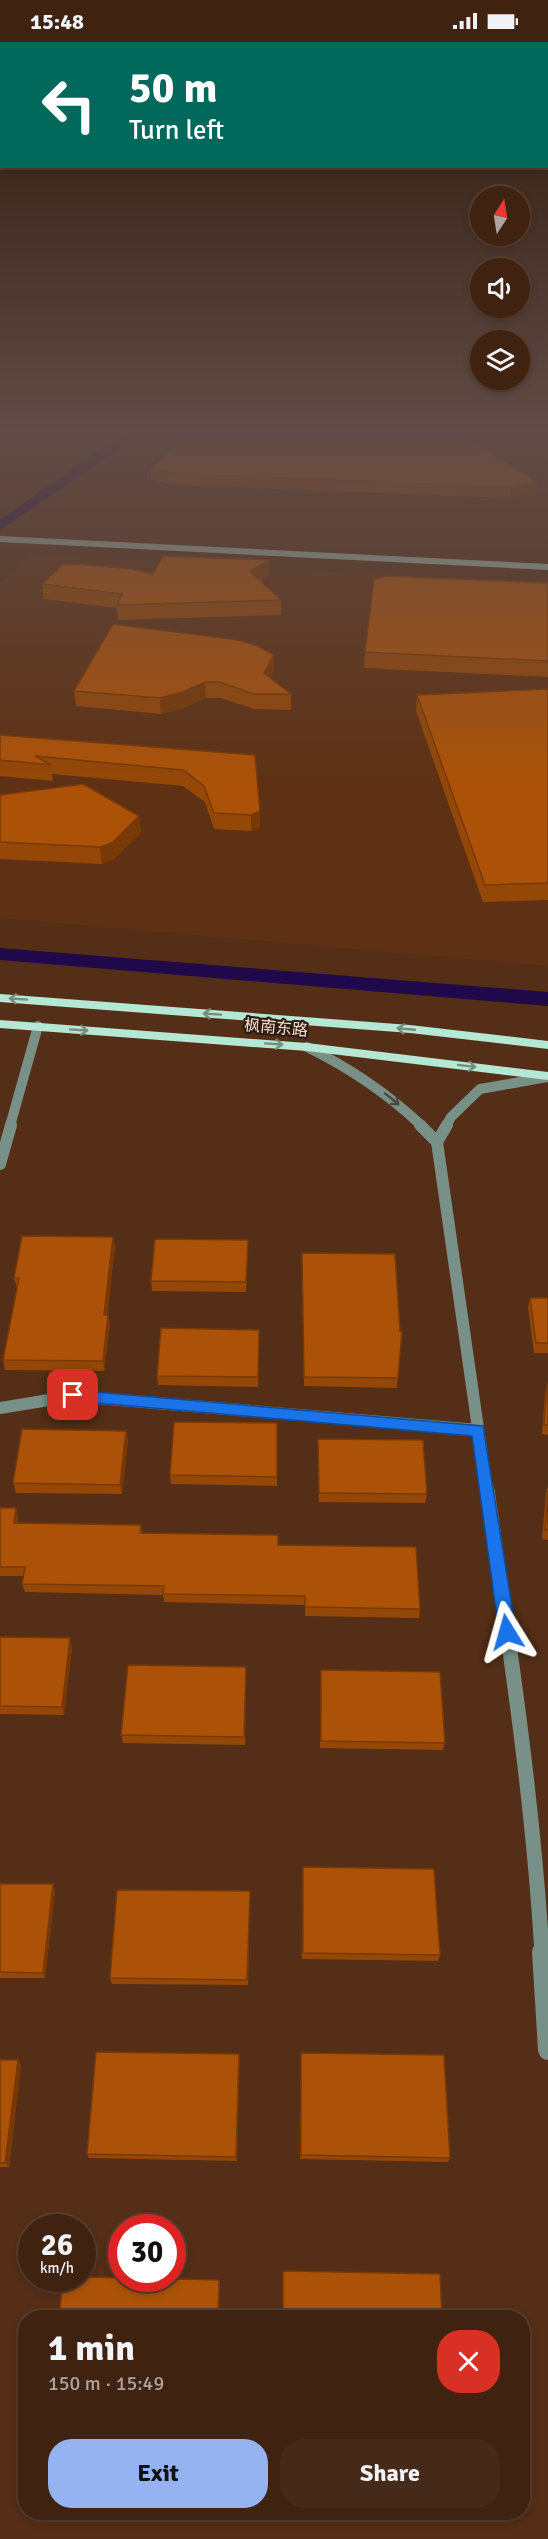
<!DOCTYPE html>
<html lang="en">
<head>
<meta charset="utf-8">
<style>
  :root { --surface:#3f2210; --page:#462a19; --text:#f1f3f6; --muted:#ada49f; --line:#583f30; --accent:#95b2f1 }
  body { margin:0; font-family:Signika,"Noto Sans SC",sans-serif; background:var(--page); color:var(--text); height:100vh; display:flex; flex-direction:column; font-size:22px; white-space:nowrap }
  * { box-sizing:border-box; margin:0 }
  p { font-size:20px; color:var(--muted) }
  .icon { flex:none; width:33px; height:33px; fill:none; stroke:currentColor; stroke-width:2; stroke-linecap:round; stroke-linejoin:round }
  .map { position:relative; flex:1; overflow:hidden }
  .drawer { position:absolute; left:18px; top:2268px; width:512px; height:210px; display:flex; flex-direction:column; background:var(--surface); border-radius:24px; box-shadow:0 3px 9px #0003,0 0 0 2px var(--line) }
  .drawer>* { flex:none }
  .hud { position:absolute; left:0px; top:0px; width:549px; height:126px; box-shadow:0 3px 9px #0003,0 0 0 2px var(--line); background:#00695c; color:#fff; overflow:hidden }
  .needle { width:39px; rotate:12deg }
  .buttons { position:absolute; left:470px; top:144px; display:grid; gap:12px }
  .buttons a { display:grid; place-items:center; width:60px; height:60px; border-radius:50%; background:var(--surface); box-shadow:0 3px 9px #0003,0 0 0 2px var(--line); font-size:30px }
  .speed { position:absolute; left:18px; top:2172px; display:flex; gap:12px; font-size:30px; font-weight:700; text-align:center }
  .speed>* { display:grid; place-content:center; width:78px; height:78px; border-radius:50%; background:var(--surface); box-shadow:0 3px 9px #0003,0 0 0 2px var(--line); line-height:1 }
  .speed small { font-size:15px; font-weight:400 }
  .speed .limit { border:9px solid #d22; background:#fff; color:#111 }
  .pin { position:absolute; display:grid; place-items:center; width:51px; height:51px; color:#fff; margin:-26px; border-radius:12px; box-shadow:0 3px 9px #0006 }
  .me { position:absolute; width:66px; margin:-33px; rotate:352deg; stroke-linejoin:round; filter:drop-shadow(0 0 4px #0008) }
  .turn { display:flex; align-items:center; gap:21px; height:126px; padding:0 30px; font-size:27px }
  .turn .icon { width:78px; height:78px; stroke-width:2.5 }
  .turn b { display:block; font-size:42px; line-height:51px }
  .round { display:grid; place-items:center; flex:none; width:63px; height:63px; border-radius:24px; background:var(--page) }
  .summary { display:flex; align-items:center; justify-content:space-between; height:102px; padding:0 30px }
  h1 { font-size:36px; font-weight:800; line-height:45px }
  .action { display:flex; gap:12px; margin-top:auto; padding:12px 30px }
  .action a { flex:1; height:69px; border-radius:24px; background:var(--accent); color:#111; font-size:24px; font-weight:800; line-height:69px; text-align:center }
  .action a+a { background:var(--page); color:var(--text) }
  .status { display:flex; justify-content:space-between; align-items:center; height:42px; padding:0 30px; background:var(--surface); direction:ltr }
  .status svg { height:16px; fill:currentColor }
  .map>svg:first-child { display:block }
</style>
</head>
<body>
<div class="status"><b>15:48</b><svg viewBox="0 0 49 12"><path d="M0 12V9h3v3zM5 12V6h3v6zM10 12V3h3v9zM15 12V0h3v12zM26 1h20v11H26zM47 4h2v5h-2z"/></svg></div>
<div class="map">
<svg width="548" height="2497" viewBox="0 0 548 2497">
  <rect width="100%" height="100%" fill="#542e16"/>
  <path fill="#5e3114" d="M31,513L548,542V924L0,876V541Z"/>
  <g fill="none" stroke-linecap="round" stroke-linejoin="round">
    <g fill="#20094b" fill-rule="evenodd">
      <path d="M125,390H138L118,408L0,488V478Z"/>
      <path d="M0,906L548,950V964L0,918Z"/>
    </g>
    <g stroke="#789087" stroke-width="10">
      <path d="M307,1005C350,1026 387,1051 422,1084"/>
      <path d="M10,1084L38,984"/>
      <path d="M446,1084L451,1075L480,1047L548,1035"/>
    </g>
    <g stroke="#789087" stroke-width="12">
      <path d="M420,1083L437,1100L447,1083"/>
      <path d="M437,1100L487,1449"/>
      <path d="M0,1122L11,1083"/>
      <path d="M0,1366L73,1354L478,1388"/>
    </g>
    <path stroke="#789087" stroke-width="15" d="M487,1448C509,1601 533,1756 542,1912"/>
    <path stroke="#789087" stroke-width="20" d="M542,1910L548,2008"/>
    <path stroke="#9bc1b3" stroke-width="6" d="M0,497L548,525"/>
    <g fill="#b5e7d5" fill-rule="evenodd">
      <path d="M0,952L410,983L548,999V1007L410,991L0,960Z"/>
      <path d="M0,978L307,1001L548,1030V1038L307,1009L0,986Z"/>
    </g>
  </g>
  <g fill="#944707">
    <path d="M151,427L537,440L536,451L510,456L180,443L151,438Z"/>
    <path d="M270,518V532L260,538L281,558V573L118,578L117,566L44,557L42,542L153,532Z"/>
    <path d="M548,541V635L364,626L365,610Z"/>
    <path d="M274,629L270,635L291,652V668L254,667L220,656H206L183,666L161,672L76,664L74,649Z"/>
    <path d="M548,647V858L483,860L416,669L417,653Z"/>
    <path d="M0,693L255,713L260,769V785L251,789L214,787L205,760L183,744L52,732L53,739L0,734Z"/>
    <path d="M0,753L139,774L141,791L114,817L102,822L0,817Z"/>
    <path d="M113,1195L115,1205L107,1273L110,1283L104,1329L5,1328L3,1318L17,1246L14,1236Z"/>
    <path d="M248,1208L246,1250L152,1249L151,1239Z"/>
    <path d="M302,1221L400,1289H402L397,1346L304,1344Z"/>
    <path d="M530,1256H548V1311H534L528,1265Z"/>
    <path d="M259,1288L258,1345L158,1343L157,1334Z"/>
    <path d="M547,1342H548V1393L542,1392L545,1351Z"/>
    <path d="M277,1381V1444L171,1442L170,1433Z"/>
    <path d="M126,1389L128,1398L122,1452L16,1451L13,1441Z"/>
    <path d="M318,1397L427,1452L425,1461L319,1460Z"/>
    <path d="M548,1444V1498L542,1497L546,1451Z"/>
    <path d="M0,1466H16L18,1475V1481L141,1483L142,1491L278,1503L420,1567L419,1576L305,1574V1563L164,1560L163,1553L25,1550L22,1542L23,1534H0Z"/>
    <path d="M0,1595L72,1605L64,1673L0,1672Z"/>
    <path d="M246,1625L245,1703L123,1701L121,1693Z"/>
    <path d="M321,1628L445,1701L443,1708L320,1706Z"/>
    <path d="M303,1825L440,1913L438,1919L302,1917Z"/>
    <path d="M0,1842H53L55,1849L45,1936H0Z"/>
    <path d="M250,1856L248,1943L112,1942L110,1936Z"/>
    <path d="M239,2012L237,2119L89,2116L87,2112Z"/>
    <path d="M301,2016L450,2116L448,2120L300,2117Z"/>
    <path d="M0,2018L21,2023L9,2125H0Z"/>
  </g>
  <g fill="#783906">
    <path d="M537,440L536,451L510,456L511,445Z"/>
    <path d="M270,518V532L251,543L250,529Z"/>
    <path d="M274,613V629L264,646V631Z"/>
    <path d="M205,640L206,656L183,666L161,672L160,656Z"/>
    <path d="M260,769V785L251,789V773Z"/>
    <path d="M139,774L141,791L114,817L102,822L100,805Z"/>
    <path d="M113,1195L115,1205L105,1283L104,1273Z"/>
    <path d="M108,1273L110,1283L104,1329L103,1319Z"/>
    <path d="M126,1389L128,1398L122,1452L120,1443Z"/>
    <path d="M16,1466L18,1475L16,1490L14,1481Z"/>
    <path d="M70,1596L72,1605L64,1673L62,1665Z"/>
    <path d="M53,1842L55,1849L45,1936L43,1931Z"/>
    <path d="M239,2012L240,2017L237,2119L236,2115Z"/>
    <path d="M18,2018L21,2023L9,2125L5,2121Z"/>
    <path d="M219,2238L220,2240L219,2276H218Z"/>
  </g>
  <g fill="#ac5208" stroke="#783906" stroke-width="1.5">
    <path d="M187,390H457L537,440L511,445L180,432L151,427Z"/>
    <path d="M163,514L270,518L250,529L281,558L117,563L122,552L42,542L62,523L78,522L132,527L153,532Z"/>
    <path d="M387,534L548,541V619L365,610L374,537Z"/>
    <path d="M113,582L238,598L258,604L274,613L264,631L291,652H254L219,640H205L183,650L160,656L74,649Z"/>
    <path d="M548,647V841L485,843L417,653Z"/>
    <path d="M0,693L255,713L260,769L251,773L214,771L204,744L183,728L35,714L51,723L0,718Z"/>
    <path d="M83,742L139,774L112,801L100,805L0,800V753Z"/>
    <path d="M22,1194L113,1195L104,1273H108L103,1319L3,1318L19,1236H14Z"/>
    <path d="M155,1197L248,1198L246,1240L151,1239Z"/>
    <path d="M302,1211L395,1212L400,1289H402L398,1336L304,1335Z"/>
    <path d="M530,1256H548V1301H536Z"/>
    <path d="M161,1286L259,1288L258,1335L157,1334Z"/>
    <path d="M547,1342H548V1383H544Z"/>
    <path d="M174,1380L277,1381V1435L170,1433Z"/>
    <path d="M22,1387L126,1389L120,1443L13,1441Z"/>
    <path d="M318,1397L423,1398L427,1452L319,1451Z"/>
    <path d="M548,1449V1488H545Z"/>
    <path d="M0,1466H16L14,1481L141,1483L140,1491L278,1493V1503L416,1505L420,1567L305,1565V1554L163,1552L164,1544L22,1542L25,1525H0Z"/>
    <path d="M0,1595L70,1596L62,1665L0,1664Z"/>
    <path d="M128,1623L246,1625L244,1695L121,1693Z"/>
    <path d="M321,1628L440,1630L445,1701L321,1699Z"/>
    <path d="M303,1825L434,1827L440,1913L303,1911Z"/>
    <path d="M0,1842H53L43,1931L0,1930Z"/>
    <path d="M117,1848L250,1849L247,1938L110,1936Z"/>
    <path d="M96,2010L239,2012L236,2115L87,2112Z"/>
    <path d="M301,2011L444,2013L450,2116L301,2113Z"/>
    <path d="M0,2018H18L5,2121H0Z"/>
    <path d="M283,2229L440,2232L442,2276H283Z"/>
    <path d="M82,2235L219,2238L218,2276H59L63,2236H82Z"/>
  </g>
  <defs><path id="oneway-shaft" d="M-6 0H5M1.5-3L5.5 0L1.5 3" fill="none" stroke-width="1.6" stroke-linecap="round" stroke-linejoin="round" transform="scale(1.5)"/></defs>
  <g stroke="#788c7d">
    <use href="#oneway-shaft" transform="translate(18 957) rotate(-176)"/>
    <use href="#oneway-shaft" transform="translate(212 972) rotate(-176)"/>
    <use href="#oneway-shaft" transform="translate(406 987) rotate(-175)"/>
    <use href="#oneway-shaft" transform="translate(79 988) rotate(4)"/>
    <use href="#oneway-shaft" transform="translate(274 1002) rotate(4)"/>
    <use href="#oneway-shaft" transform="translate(467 1024) rotate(7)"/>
  </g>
  <use stroke="#4b4a40" href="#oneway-shaft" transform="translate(392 1057) rotate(39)"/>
  <linearGradient id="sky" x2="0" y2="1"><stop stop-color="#2e190c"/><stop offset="0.53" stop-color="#614c47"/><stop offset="1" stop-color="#614c47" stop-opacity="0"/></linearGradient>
  <rect width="548" height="739" fill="url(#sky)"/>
  <path fill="#1a73e8" stroke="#114b97" stroke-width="1.5" d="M73,1348L483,1384L516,1590L513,1596L507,1598L501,1596L499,1590L472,1394L73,1359L68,1358L66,1353L68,1349Z"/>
  <g text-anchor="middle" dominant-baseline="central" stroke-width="4.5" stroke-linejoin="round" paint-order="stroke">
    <g font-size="16" fill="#f8dfd1" stroke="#2d1c11">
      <text transform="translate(276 986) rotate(5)">枫南东路</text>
    </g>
  </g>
</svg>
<div class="buttons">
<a><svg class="needle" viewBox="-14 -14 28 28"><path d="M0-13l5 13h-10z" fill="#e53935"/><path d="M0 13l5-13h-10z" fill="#ada49f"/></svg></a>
<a><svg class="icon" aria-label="sound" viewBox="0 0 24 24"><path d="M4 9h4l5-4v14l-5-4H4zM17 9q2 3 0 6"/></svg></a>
<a><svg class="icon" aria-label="layers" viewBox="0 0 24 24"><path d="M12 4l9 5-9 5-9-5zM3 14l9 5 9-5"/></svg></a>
</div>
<div class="speed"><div>26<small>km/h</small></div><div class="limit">30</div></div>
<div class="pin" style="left:73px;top:1353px;background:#d93025"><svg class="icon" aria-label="arrive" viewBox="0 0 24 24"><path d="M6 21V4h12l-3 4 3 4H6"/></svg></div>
<svg class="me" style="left:507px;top:1590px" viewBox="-20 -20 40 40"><path d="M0-17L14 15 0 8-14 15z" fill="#1a73e8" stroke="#fff" stroke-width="4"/></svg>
<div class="hud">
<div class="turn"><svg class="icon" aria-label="left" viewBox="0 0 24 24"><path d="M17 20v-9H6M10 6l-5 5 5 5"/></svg><div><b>50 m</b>Turn left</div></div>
</div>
<section class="drawer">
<div class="summary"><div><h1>1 min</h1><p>150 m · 15:49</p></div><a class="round" style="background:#d93025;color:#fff"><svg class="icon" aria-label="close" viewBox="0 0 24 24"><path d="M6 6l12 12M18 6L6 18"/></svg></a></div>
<div class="action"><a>Exit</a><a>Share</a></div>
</section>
</div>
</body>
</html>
